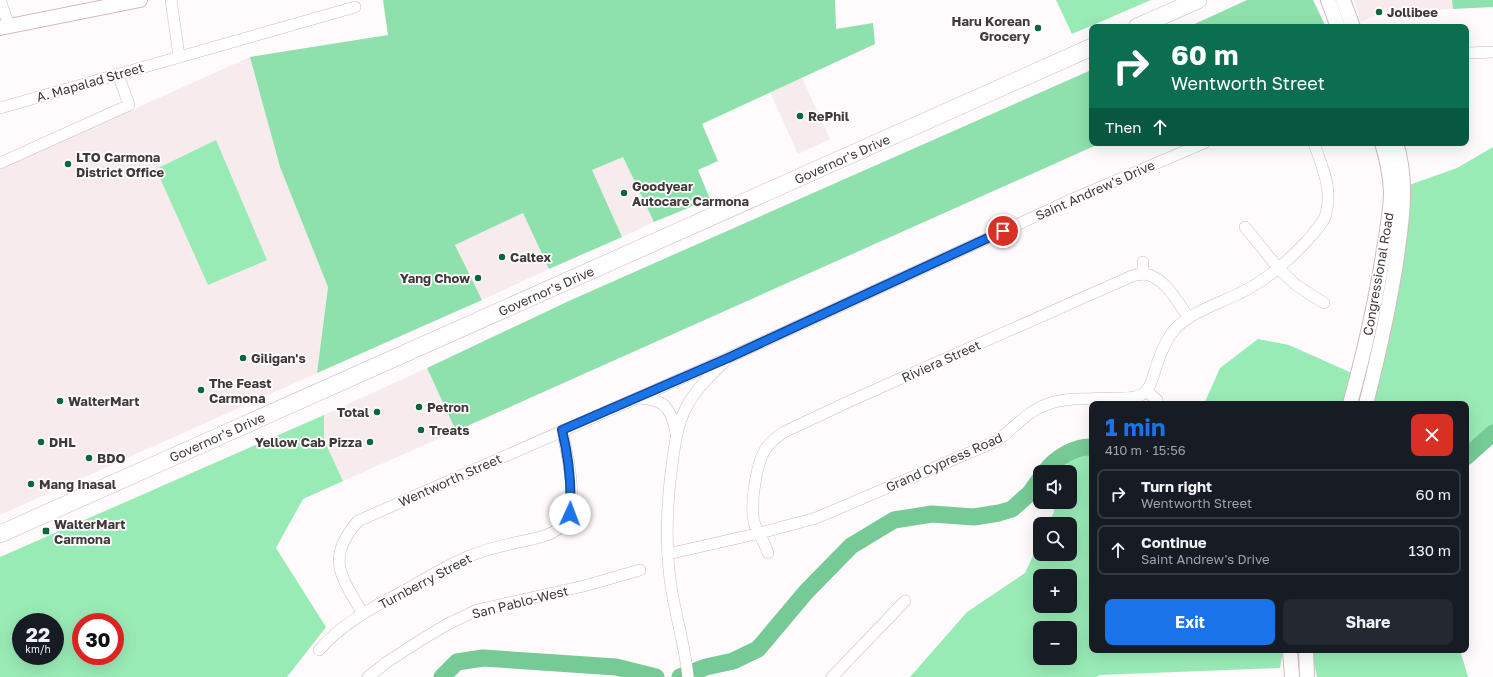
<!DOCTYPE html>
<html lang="en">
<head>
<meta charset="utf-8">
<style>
  :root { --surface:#171b24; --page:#242831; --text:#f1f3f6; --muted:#9ea1a6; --line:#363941; --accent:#1a73e8 }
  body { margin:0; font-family:"Golos Text",sans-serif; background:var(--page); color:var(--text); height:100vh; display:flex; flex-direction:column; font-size:15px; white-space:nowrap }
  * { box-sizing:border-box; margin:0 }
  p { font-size:13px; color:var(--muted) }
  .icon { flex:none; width:22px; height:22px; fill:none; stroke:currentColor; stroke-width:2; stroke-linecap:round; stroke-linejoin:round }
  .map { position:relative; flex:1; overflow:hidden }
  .drawer { position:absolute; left:1089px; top:401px; width:380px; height:252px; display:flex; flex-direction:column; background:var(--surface); border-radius:8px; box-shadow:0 4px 16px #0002 }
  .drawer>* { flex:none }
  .guide { position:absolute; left:1089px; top:24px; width:380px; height:122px; border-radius:8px; box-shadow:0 4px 16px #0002; background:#0b6e4f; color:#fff; overflow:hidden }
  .buttons { position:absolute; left:1033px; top:465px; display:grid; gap:8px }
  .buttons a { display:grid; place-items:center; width:44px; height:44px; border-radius:8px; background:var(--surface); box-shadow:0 4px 16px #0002; font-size:20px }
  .speed { position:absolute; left:12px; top:613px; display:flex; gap:8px; font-size:20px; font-weight:700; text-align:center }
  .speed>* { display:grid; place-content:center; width:52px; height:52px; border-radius:50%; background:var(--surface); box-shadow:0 4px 16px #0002; line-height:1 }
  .speed small { font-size:10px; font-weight:400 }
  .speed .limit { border:6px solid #d22; background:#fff; color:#111 }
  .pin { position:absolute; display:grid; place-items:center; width:34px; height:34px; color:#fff; margin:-17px; border:2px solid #fff; border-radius:50%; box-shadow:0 1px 4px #0007 }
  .me { position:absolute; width:44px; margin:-22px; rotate:2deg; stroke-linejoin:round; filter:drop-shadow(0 0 3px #0008) }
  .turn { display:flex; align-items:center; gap:14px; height:84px; padding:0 16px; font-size:18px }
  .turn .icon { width:52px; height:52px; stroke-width:2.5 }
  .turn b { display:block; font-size:28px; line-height:34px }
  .then { display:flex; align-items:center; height:38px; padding:0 16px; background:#0003; gap:8px; font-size:15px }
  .round { display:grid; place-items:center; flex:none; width:42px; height:42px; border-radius:8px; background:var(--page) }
  .summary { display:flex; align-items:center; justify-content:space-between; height:68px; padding:0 16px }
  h1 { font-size:24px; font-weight:700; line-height:30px; color:var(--accent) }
  .button { display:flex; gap:8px; margin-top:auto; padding:8px 16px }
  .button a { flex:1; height:46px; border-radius:8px; background:var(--accent); color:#fff; font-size:16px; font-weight:700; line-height:46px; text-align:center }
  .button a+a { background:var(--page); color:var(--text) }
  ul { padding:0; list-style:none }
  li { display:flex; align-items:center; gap:12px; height:50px; margin:0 8px 6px; padding:0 8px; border:2px solid var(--line); border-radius:8px }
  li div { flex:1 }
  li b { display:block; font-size:15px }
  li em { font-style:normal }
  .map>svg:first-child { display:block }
</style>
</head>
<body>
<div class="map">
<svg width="1493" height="677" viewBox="0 0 1493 677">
  <rect width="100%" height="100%" fill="#fffafb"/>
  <g fill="#f7ebed">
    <path d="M1354,0H1452L1453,9L1383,12L1361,22Z"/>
    <path d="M250,57L280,167L328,287L317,373L0,515V169Z"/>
    <path d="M802,78L830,139L798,154L770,92Z"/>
    <path d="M623,157L654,222L622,237L591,170Z"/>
    <path d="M523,213L549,269L482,300L455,245Z"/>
    <path d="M427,368L456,431L343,481L324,440V415Z"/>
  </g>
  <g fill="#99ebb6" fill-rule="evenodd">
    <path d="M1056,0H1151L1072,34Z"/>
    <path d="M216,140L267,260L208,285L156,169Z"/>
    <path d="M1493,147V433L1466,457V404H1371L1409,185L1457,168Z"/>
    <path d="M1258,339L1289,345L1354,374L1345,404H1204L1220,368Z"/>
    <path d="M324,415V440L343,481L303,499L276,548L326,627L287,677H0V557ZM21,622H55V656H21ZM81,622H115V656H81Z"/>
    <path d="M1090,447H1092V650H1283L1280,668L1100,675L1096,677H910L967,612L1025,573L1040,541V554H1070V524H1048L1054,512L1053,502H1070V472H1048V468L1067,453ZM1040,576H1070V606H1040ZM1040,628H1070V658H1040Z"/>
    <path d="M1313,650H1460L1468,677H1317L1312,654Z"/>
  </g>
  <g fill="#8ee1ac">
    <path d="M383,0H835L836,29L873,23L875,44L702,124L718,161L698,170L710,199L654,222L623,157L592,170L622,237L549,269L523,213L455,245L482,300L317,373L328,287L280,167L250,57L388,35Z"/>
    <path d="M1247,0H1313L1326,27H1188Z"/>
    <path d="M1452,0H1493V7L1453,9Z"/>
    <path d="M1089,71L1092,78V143H1101L456,431L427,368L571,300Z"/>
  </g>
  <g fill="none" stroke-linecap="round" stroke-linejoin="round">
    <g stroke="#76ca95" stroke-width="17">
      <path d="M1466,457L1493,433"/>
      <path d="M1045,472C1055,458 1075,446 1092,447"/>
      <path d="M442,677L457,662L483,658L616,667L656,677"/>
      <path d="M680,677L706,667L733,661L758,649L806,592L851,546L894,520L932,514L974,517L999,513L1012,509L1030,493L1040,479"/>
    </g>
    <defs>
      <g id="minor">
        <path d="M0,0L9,26"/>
        <path d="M171,0L179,56"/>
        <path d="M1466,53L1493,52"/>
        <path d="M0,108L355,7"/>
        <path d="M0,163L129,105L118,74"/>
        <path d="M1245,227L1279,269L1296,285L1324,303"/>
        <path d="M1143,262V274"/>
        <path d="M1146,391L1157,400"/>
        <path d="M638,398C664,399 671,407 676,433"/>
        <path d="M768,553C765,543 759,535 755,525C749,509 756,465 765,450C769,443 776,438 782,433L850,401L1132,276C1136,275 1141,274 1145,274C1165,277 1178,303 1189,318"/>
        <path d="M668,554L760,533L816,518L997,441C1014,428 1027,411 1048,404C1067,397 1094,399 1114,398C1123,398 1133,399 1141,395C1152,389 1153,375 1157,364C1161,352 1167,338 1175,329C1191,312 1218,304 1238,294C1264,282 1285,264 1305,243C1311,236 1319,228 1324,219C1327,213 1328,202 1328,195C1328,178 1319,159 1314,143"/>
        <path d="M363,614C341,576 325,559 358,521L728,358L1075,198L1204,143"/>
        <path d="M319,650C344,621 378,605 411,587C429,577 447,565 467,557C481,551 496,547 510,544C528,539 554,538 565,522C579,502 567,453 562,430"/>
        <path d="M368,677L387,662L421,640L448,624L477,610L584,586L640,570"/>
        <path d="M688,677C685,644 674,612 670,579C665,540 667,502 672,464C675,444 677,424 687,406C696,389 711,375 724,362"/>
        <path d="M832,677L905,601"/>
      </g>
      <g id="major">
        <path d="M1328,0L1338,27"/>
        <path d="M1343,0L1353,27"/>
        <path d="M0,28L140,0"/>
        <path d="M1350,404C1364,353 1376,301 1384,249C1387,230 1391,210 1391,191C1390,174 1387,159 1382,143"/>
        <path d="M1366,404C1379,353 1391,301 1398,249C1403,214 1407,177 1396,143"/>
        <path d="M1290,650L1292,677"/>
        <path d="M1306,650L1307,677"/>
      </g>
      <g id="highway">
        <path d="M1137,27L1198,0"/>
        <path d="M0,534L1092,47"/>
      </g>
    </defs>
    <use href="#minor" stroke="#d0bbbe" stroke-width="12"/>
    <use href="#major" stroke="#d0bbbe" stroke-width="16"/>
    <use href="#highway" stroke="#d0bbbe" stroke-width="18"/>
    <use href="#minor" stroke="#fff" stroke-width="11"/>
    <use href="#major" stroke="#fff" stroke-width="14"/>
    <use href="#highway" stroke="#fff" stroke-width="17"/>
  </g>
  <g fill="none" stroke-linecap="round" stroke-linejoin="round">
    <defs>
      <path id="route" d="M570,514C572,485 569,459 562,430L728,358L1003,231"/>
    </defs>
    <use href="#route" stroke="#114b97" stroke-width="10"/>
    <use href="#route" stroke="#1a73e8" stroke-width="7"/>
  </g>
  <g fill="#0b673b" stroke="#fff" stroke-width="1.5">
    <circle cx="1379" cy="12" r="4"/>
    <circle cx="1038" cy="28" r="4"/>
    <circle cx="800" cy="116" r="4"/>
    <circle cx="68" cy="164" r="4"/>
    <circle cx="624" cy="193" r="4"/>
    <circle cx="502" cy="257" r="4"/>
    <circle cx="478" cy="278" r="4"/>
    <circle cx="243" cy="358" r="4"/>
    <circle cx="201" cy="390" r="4"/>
    <circle cx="60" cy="401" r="4"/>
    <circle cx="419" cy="407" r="4"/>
    <circle cx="377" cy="412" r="4"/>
    <circle cx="421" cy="430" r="4"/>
    <circle cx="41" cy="442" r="4"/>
    <circle cx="370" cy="442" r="4"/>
    <circle cx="89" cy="458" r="4"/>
    <circle cx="31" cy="484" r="4"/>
    <rect x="42" y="527" width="8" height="8" rx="2"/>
  </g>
  <g text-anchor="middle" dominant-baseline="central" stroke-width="3.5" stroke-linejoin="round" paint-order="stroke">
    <g font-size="13" font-weight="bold" fill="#41383a" stroke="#fff" text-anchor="start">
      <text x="1387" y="12">Jollibee</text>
      <text x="1030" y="21" text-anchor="end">Haru Korean<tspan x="1030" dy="15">Grocery</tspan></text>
      <text x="808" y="116">RePhil</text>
      <text x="76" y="157">LTO Carmona<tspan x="76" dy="15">District Office</tspan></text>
      <text x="632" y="186">Goodyear<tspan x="632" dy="15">Autocare Carmona</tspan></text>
      <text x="510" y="257">Caltex</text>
      <text x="470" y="278" text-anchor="end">Yang Chow</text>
      <text x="251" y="358">Giligan's</text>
      <text x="209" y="383">The Feast<tspan x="209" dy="15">Carmona</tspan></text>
      <text x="68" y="401">WalterMart</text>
      <text x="427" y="407">Petron</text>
      <text x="369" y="412" text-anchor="end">Total</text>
      <text x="429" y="430">Treats</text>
      <text x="49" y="442">DHL</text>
      <text x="362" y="442" text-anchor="end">Yellow Cab Pizza</text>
      <text x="97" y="458">BDO</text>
      <text x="39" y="484">Mang Inasal</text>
      <text x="54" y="524">WalterMart<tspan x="54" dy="15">Carmona</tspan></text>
    </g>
    <g font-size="13" fill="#41383a" stroke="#fff">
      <text transform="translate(90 82) rotate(-16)">A. Mapalad Street</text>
      <text transform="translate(842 159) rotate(-24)">Governor's Drive</text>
      <text transform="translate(1095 190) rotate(-24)">Saint Andrew's Drive</text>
      <text transform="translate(1378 274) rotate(-80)">Congressional Road</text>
      <text transform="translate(546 291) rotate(-24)">Governor's Drive</text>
      <text transform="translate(941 361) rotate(-24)">Riviera Street</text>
      <text transform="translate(217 437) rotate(-24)">Governor's Drive</text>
      <text transform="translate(944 462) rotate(-24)">Grand Cypress Road</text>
      <text transform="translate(450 480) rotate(-24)">Wentworth Street</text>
      <text transform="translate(425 581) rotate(-28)">Turnberry Street</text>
      <text transform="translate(520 602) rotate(-14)">San Pablo-West</text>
    </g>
  </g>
</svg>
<div class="buttons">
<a><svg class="icon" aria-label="sound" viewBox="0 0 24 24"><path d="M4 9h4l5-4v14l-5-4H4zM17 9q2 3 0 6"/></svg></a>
<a><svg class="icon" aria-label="search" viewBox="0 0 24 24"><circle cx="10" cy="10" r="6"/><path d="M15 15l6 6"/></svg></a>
<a>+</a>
<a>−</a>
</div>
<div class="speed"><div>22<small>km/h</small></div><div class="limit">30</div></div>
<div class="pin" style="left:1003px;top:231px;background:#d93025"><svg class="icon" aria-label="arrive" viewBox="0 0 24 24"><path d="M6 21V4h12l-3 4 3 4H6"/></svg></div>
<svg class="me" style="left:570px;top:514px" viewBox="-20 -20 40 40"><circle r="19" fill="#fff"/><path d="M0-13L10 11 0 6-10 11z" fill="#1a73e8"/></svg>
<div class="guide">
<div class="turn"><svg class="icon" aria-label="right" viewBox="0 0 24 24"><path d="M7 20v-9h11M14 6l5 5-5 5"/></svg><div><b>60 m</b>Wentworth Street</div></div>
<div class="then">Then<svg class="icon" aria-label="ahead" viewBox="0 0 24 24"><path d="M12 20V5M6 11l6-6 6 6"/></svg></div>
</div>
<section class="drawer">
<div class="summary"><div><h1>1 min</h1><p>410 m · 15:56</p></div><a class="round" style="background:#d93025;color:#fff"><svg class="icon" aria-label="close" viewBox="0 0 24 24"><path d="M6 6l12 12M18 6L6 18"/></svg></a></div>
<ul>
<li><svg class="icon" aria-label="right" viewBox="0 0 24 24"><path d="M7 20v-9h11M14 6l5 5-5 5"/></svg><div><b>Turn right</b><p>Wentworth Street</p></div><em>60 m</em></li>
<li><svg class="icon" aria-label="ahead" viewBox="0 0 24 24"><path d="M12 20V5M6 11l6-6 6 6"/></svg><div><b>Continue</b><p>Saint Andrew's Drive</p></div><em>130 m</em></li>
</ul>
<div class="button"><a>Exit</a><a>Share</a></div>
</section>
</div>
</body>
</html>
